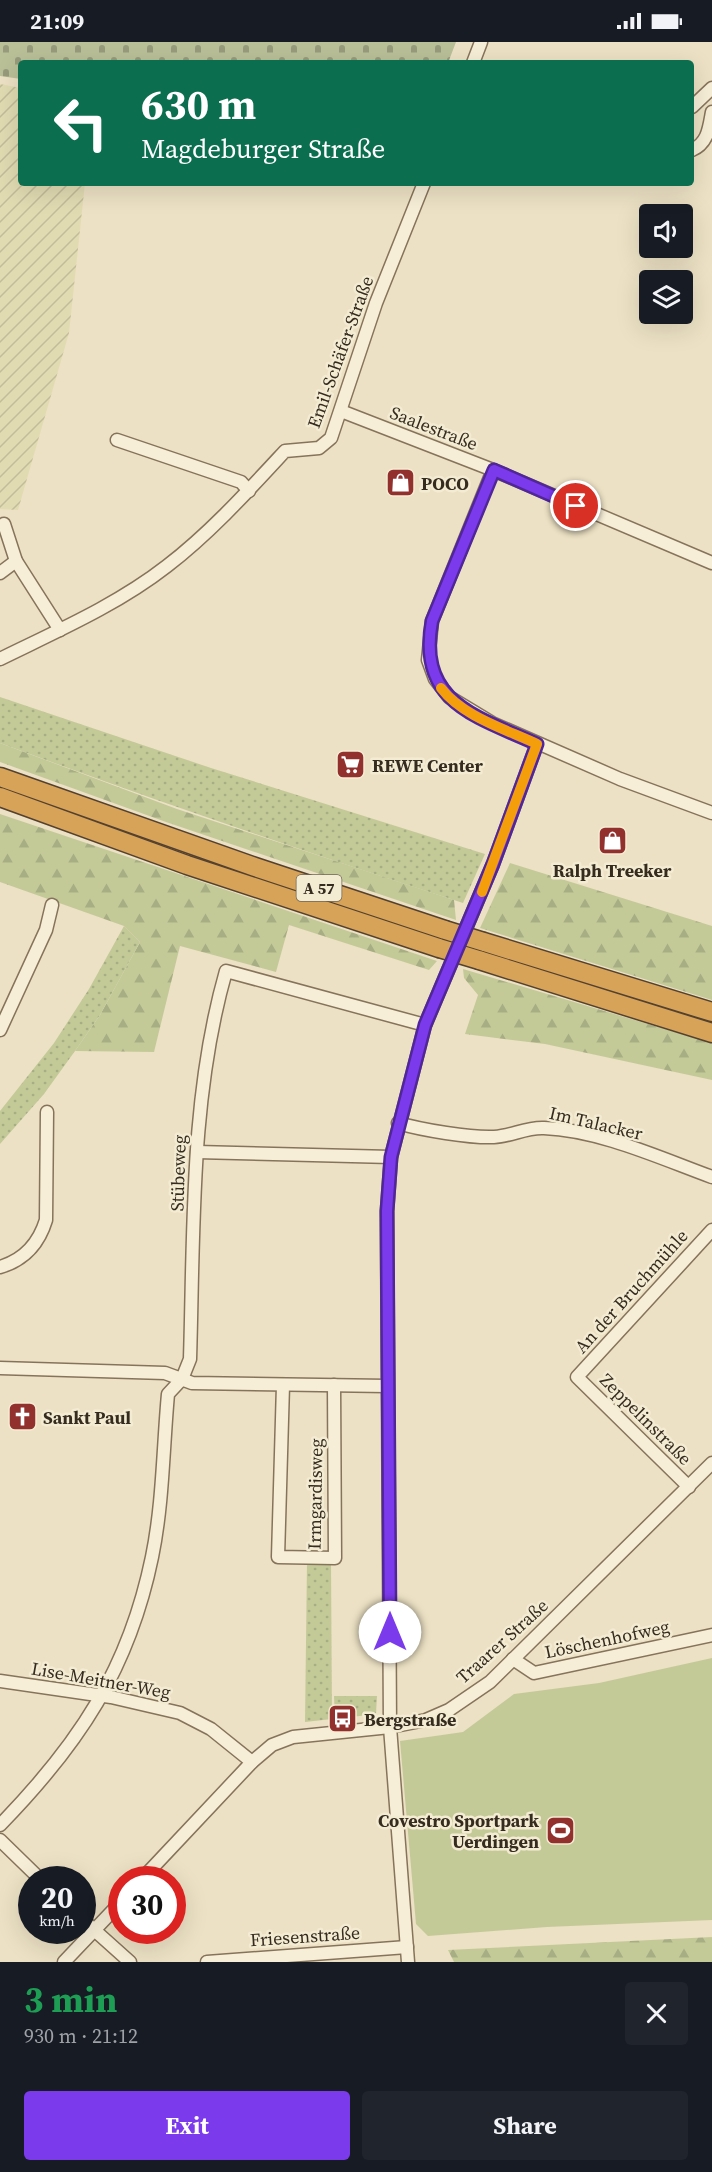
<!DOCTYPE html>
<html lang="en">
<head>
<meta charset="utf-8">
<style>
  :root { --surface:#171b24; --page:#20242c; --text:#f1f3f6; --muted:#9ea1a6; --accent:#7c3aed }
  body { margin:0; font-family:"Source Serif 4",serif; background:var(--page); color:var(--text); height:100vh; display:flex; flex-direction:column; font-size:22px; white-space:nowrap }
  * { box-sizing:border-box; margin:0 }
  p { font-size:20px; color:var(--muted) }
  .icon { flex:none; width:33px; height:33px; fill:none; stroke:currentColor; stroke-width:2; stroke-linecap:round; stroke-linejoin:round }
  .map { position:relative; height:1920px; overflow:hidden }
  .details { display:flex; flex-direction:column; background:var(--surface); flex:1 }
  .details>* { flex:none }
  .guide { position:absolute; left:18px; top:18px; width:676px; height:126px; border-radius:6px; box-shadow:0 6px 24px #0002; background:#0b6e4f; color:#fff; overflow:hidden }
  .fabs { position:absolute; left:639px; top:162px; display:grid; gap:12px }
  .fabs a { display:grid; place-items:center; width:54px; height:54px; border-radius:6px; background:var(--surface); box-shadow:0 6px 24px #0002; font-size:30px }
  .speed { position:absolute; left:18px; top:1824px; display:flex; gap:12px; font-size:30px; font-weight:700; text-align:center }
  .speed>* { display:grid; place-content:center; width:78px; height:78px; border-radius:50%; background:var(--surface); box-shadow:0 6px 24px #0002; line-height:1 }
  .speed small { font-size:15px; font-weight:400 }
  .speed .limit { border:9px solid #d22; background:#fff; color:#111 }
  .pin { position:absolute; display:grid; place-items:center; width:51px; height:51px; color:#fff; margin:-26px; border:3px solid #fff; border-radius:50%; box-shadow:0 2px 6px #0007 }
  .me { position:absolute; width:66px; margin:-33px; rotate:0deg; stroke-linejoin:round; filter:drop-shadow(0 0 4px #0008) }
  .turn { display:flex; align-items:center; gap:21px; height:126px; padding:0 24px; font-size:27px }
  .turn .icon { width:78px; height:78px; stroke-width:2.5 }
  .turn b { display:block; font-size:42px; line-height:51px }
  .round { display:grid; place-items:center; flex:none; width:63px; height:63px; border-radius:6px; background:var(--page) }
  .summary { display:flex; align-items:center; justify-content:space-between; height:102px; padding:0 24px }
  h1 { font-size:36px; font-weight:700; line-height:45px; color:#1e9e55 }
  .button { display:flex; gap:12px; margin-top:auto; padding:12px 24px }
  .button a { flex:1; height:69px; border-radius:6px; background:var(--accent); color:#fff; font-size:24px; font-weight:700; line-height:69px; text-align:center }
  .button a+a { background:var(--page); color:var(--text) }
  .status { display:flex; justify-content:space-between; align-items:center; height:42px; padding:0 30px; background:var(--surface); direction:ltr }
  .status svg { height:16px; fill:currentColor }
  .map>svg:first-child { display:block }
</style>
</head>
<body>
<div class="status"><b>21:09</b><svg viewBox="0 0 49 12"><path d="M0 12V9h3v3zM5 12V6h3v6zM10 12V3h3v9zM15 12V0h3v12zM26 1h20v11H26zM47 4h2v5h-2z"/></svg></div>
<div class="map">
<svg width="712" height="1920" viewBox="0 0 712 1920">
  <defs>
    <pattern id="farmland-furrows" width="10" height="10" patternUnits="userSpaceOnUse" patternTransform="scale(1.5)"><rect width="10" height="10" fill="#e1dbb2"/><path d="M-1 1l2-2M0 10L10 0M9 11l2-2" fill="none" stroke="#c2bc99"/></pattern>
    <pattern id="grass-dots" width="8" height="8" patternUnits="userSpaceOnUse" patternTransform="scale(1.5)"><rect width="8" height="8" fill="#c3ca98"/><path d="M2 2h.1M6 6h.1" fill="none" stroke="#a8ae83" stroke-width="1.8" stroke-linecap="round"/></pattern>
    <pattern id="forest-firs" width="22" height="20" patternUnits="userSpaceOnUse" patternTransform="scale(1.5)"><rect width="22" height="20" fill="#c3ca98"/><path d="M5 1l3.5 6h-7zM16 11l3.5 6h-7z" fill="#a8ae83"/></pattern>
    <pattern id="cemetery-stones" width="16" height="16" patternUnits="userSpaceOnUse" patternTransform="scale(1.5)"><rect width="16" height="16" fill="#b9bf97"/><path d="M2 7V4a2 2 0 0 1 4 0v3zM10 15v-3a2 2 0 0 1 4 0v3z" fill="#979b7b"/></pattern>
  </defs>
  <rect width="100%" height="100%" fill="#ece1c4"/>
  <path fill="url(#farmland-furrows)" d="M0,42L21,46V141H85L69,291L18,468L0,467Z"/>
  <g fill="url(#grass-dots)">
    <path d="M0,655L211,726L485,812L463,861C308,811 153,758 0,701Z"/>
    <path d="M124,884L140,900L100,973L75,1009L44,1052L0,1102V1069L54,1001L89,947Z"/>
    <path d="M307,1521H331L332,1677L305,1680Z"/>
    <path d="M334,1654H377L376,1672L335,1677Z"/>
  </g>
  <g fill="url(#forest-firs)">
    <path d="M0,701L177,767L454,858L456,878L166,780L0,720Z"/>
    <path d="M0,772L437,919L429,928L289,883L276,930L180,904L154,1010L75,1009L100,973L140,900L124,884L0,840Z"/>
    <path d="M510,821L712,884V958L480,886Z"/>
    <path d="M463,927L712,1001V1038L545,1002L465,992L478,953L464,936Z"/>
    <path d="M712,1895V1920H454L448,1908Z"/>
  </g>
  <path fill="url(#cemetery-stones)" d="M0,0H456L448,21H21V37L0,34Z"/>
  <path fill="#c3ca98" d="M712,1616V1878L547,1885L428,1894L416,1882L400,1699L463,1690L514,1652L599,1641Z"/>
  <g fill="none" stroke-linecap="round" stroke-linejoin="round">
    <defs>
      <g id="minor">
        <path d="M473,21L481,0"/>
        <path d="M692,65L712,46"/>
        <path d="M692,108C708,101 709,86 712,70"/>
        <path d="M341,369L493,428L712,521"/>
        <path d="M117,398L241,440L249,449"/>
        <path d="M493,428L432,579L428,618L435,637L449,655L492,681L620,737L712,771"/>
        <path d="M4,482L16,519L60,588"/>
        <path d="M0,531L16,519"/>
        <path d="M0,617C57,589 117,563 167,524C210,491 248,449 285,409L319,406L331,396L376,261L424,141"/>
        <path d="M0,988L46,888L52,863"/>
        <path d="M398,1081C422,1088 470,1096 494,1095C512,1094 526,1085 544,1086C599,1088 660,1116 712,1135"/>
        <path d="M197,1110L391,1115"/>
        <path d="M0,1225C24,1218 39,1201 46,1178L47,1070"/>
        <path d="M0,1326L165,1331L192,1341L387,1344"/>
        <path d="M283,1343L278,1515L335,1516L334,1343"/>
        <path d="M689,1445L577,1335L712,1188"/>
        <path d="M513,1617L534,1631L712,1593"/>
        <path d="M0,1639L111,1655L180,1671L211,1687L252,1720"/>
        <path d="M0,1783C79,1702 129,1627 152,1515C163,1462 163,1406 168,1352L182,1337L190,1317C194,1187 190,1055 226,929L425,983"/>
        <path d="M0,1798L41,1838"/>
        <path d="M141,1838L252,1720L272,1703L293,1695L390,1685L426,1678L449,1668L490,1640L712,1421"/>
        <path d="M82,1877L130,1920"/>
        <path d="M64,1920L122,1859"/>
        <path d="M207,1920L407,1905"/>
        <path d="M408,1920L390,1685L387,1169L391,1115L425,983L493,822L537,702"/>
      </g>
      <g id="highway">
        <path d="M0,735L255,825L445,888"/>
        <path d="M0,755L187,823L439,906"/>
        <path d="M484,900L712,970"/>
        <path d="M479,918L712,991"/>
      </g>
    </defs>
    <use href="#minor" stroke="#86735b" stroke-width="15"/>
    <use href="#highway" stroke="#54412f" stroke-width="21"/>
    <use href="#minor" stroke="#f7eed7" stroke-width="12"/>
    <use href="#highway" stroke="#d7a358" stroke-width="18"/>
    <defs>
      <g id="highway-bridge">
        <path d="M445,888L484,900"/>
        <path d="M439,906L479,918"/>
      </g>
    </defs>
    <use href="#highway-bridge" stroke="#54412f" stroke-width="21" stroke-linecap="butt"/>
    <use href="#highway-bridge" stroke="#d7a358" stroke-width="18"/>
  </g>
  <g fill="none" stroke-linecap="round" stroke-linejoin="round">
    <defs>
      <path id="route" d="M390,1590L387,1169L391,1115L425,983L493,822L537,702C475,674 417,660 432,579L494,428L576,464"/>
    </defs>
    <use href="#route" stroke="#51269a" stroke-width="15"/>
    <use href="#route" stroke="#7c3aed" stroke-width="10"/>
    <path stroke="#f59e0b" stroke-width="10" d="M441,646C462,674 505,687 537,702L482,850"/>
  </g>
  <defs>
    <symbol id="shop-square" viewBox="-11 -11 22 22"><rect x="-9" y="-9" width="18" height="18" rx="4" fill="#92302e" stroke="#f4ebd3"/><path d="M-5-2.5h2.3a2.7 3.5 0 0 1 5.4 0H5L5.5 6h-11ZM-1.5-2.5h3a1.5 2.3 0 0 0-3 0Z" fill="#fff"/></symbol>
    <symbol id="supermarket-square" viewBox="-11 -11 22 22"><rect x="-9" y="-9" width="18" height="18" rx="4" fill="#92302e" stroke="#f4ebd3"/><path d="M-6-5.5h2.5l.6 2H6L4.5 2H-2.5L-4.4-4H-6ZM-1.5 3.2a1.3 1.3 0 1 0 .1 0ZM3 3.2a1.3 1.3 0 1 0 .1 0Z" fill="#fff"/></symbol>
    <symbol id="church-square" viewBox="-11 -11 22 22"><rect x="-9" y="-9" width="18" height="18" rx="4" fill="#92302e" stroke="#f4ebd3"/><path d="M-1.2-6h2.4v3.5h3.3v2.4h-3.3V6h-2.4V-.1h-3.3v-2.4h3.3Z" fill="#fff"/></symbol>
    <symbol id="bus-square" viewBox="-11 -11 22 22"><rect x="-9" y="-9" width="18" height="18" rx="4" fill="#92302e" stroke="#f4ebd3"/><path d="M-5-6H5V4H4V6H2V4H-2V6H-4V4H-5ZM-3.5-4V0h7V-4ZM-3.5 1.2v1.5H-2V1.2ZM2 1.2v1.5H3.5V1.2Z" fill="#fff"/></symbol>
    <symbol id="stadium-square" viewBox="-11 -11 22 22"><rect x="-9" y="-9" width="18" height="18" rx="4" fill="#92302e" stroke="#f4ebd3"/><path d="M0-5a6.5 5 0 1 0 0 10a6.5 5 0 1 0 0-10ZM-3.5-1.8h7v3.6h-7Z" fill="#fff"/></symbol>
  </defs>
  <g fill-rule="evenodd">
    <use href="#shop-square" x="384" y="424" width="33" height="33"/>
    <use href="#supermarket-square" x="334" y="706" width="33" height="33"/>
    <use href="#shop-square" x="596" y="782" width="33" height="33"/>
    <use href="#church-square" x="6" y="1358" width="33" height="33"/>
    <use href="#bus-square" x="326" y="1660" width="33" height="33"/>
    <use href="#stadium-square" x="544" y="1772" width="33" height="33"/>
  </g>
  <g text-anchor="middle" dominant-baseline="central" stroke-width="5" stroke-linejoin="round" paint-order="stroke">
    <rect fill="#f4ebd3" stroke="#6f6555" stroke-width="1.5" x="296.5" y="833" width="45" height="26" rx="4.5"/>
    <g font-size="16" font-weight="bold" fill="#362b1f">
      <text x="319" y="846">A 57</text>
    </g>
    <g font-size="18" fill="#362b1f" stroke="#f4ebd3">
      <text transform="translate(340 310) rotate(-70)">Emil-Schäfer-Straße</text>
      <text transform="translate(434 386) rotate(21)">Saalestraße</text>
      <text transform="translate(596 1081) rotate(13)">Im Talacker</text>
      <text transform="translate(178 1131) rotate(-88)">Stübeweg</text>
      <text transform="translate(631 1249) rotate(-48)">An der Bruchmühle</text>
      <text transform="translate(646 1377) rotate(45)">Zeppelinstraße</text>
      <text transform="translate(315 1452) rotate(-89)">Irmgardisweg</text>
      <text transform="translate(607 1597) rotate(-12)">Löschenhofweg</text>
      <text transform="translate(502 1599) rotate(-42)">Traarer Straße</text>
      <text transform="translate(101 1638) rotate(10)">Lise-Meitner-Weg</text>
      <text transform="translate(305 1894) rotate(-4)">Friesenstraße</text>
    </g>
    <g font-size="18" font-weight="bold" fill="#362b1f" stroke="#f4ebd3" text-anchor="start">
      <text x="421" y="441">POCO</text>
      <text x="372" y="723">REWE Center</text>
      <text x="612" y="828" text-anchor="middle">Ralph Treeker</text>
      <text x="43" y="1375">Sankt Paul</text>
      <text x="364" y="1677">Bergstraße</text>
      <text x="539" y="1778" text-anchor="end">Covestro Sportpark<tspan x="539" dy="21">Uerdingen</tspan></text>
    </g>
  </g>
</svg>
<div class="fabs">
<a><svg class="icon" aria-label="sound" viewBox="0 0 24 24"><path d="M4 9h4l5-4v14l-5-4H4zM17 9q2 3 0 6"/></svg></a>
<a><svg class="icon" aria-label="layers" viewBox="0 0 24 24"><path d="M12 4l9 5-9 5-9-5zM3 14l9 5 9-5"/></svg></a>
</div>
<div class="speed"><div>20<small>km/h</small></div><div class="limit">30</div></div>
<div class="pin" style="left:576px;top:464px;background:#d93025"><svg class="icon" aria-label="arrive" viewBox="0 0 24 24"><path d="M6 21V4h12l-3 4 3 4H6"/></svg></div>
<svg class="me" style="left:390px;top:1590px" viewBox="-20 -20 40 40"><circle r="19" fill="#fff"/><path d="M0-13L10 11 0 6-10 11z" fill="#7c3aed"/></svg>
<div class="guide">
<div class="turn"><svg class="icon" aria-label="left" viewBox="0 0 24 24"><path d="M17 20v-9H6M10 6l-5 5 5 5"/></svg><div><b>630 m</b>Magdeburger Straße</div></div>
</div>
</div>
<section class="details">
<div class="summary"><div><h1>3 min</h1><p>930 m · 21:12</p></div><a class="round"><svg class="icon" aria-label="close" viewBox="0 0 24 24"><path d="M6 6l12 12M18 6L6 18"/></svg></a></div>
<div class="button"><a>Exit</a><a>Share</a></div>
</section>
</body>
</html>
